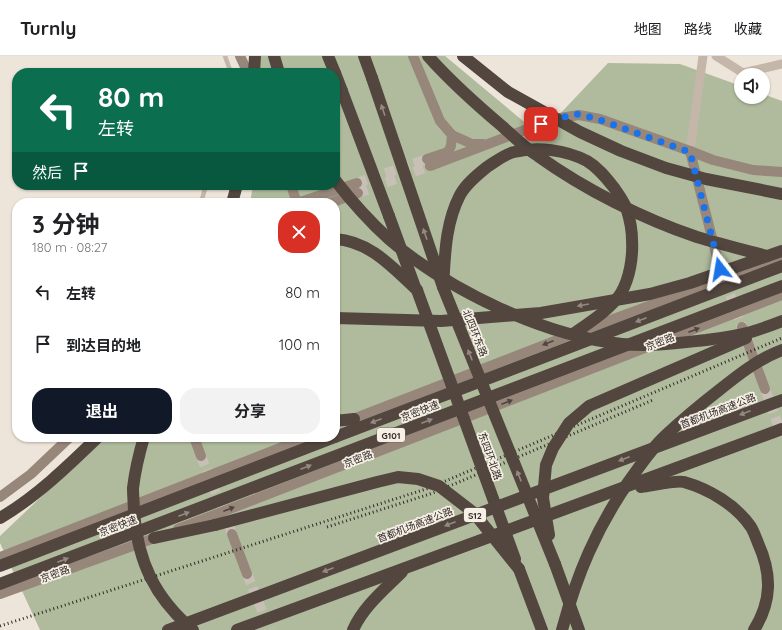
<!DOCTYPE html>
<html lang="zh">
<head>
<meta charset="utf-8">
<style>
  :root { --surface:#fff; --page:#f2f2f2; --text:#202124; --muted:#757577; --line:#e0e0e0; --accent:#111827 }
  body { margin:0; font-family:Quicksand,"Noto Sans SC",sans-serif; background:var(--page); color:var(--text); height:100vh; display:flex; flex-direction:column; font-size:15px; white-space:nowrap }
  * { box-sizing:border-box; margin:0 }
  p { font-size:13px; color:var(--muted) }
  .icon { flex:none; width:22px; height:22px; fill:none; stroke:currentColor; stroke-width:2; stroke-linecap:round; stroke-linejoin:round }
  .map { position:relative; flex:1; overflow:hidden }
  .side { position:absolute; left:12px; top:142px; width:328px; height:244px; display:flex; flex-direction:column; background:var(--surface); border-radius:16px; box-shadow:0 1px 3px #0004 }
  .side>* { flex:none }
  .top-card { position:absolute; left:12px; top:12px; width:328px; height:122px; border-radius:16px; box-shadow:0 1px 3px #0004; background:#0b6e4f; color:#fff; overflow:hidden }
  .fabs { position:absolute; left:734px; top:12px; display:grid; gap:8px }
  .fabs a { display:grid; place-items:center; width:36px; height:36px; border-radius:50%; background:var(--surface); box-shadow:0 1px 3px #0004; font-size:20px }
  .pin { position:absolute; display:grid; place-items:center; width:34px; height:34px; color:#fff; margin:-17px; border-radius:8px; box-shadow:0 2px 6px #0006 }
  .me { position:absolute; width:44px; margin:-22px; rotate:346deg; stroke-linejoin:round; filter:drop-shadow(0 0 3px #0008) }
  .turn { display:flex; align-items:center; gap:14px; height:84px; padding:0 20px; font-size:18px }
  .turn .icon { width:52px; height:52px; stroke-width:2.5 }
  .turn b { display:block; font-size:28px; line-height:34px }
  .then { display:flex; align-items:center; height:38px; padding:0 20px; background:#0003; gap:8px; font-size:15px }
  .round { display:grid; place-items:center; flex:none; width:42px; height:42px; border-radius:16px; background:var(--page) }
  .summary { display:flex; align-items:center; justify-content:space-between; height:68px; padding:0 20px }
  h1 { font-size:24px; font-weight:700; line-height:30px }
  .button { display:flex; gap:8px; margin-top:auto; padding:8px 20px }
  .button a { flex:1; height:46px; border-radius:16px; background:var(--accent); color:#fff; font-size:16px; font-weight:700; line-height:46px; text-align:center }
  .button a+a { background:var(--page); color:var(--text) }
  ul { padding:0; list-style:none }
  li { display:flex; align-items:center; gap:12px; height:52px; padding:0 20px }
  li div { flex:1 }
  li b { display:block; font-size:15px }
  li em { font-style:normal }
  header { display:flex; align-items:center; gap:24px; box-sizing:border-box; height:56px; padding:0 20px; background:var(--surface); border-bottom:1px solid var(--line) }
  header strong { font-size:19px }
  nav { display:flex; gap:22px; margin-inline-start:auto; font-size:14px }
  .map>svg:first-child { display:block }
</style>
</head>
<body>
<header>
<strong>Turnly</strong>
<nav><a>地图</a><a>路线</a><a>收藏</a></nav>
</header>
<div class="map">
<svg width="782" height="574" viewBox="0 0 782 574">
  <rect width="100%" height="100%" fill="#eee5da"/>
  <path fill="#afbb9c" d="M257,0H445L540,79L608,7L680,8L741,30V41H763V38L782,45V574H40L0,487V480L104,381H335V147H250L253,129H335V17H261Z"/>
  <g fill="none" stroke-linecap="round" stroke-linejoin="round">
    <g stroke="#c8c0b6" stroke-width="10" stroke-dasharray="10 5" stroke-linecap="butt">
      <path d="M357,127L427,103"/>
      <path d="M358,137L430,110"/>
      <path d="M725,225L742,271"/>
      <path d="M765,333L782,380"/>
      <path d="M201,400L232,478"/>
      <path d="M247,518L270,574"/>
    </g>
    <g stroke="#c4b6a8" stroke-width="4.5">
      <path d="M225,0L231,17"/>
      <path d="M201,147L206,129"/>
    </g>
    <g stroke="#c4b6a8" stroke-width="9">
      <path d="M716,0L743,17L782,8"/>
      <path d="M690,95L703,0"/>
    </g>
    <g stroke="#97867a" stroke-width="10">
      <path d="M240,0L248,17"/>
      <path d="M413,0L440,65L452,79L472,88H483"/>
      <path d="M690,95L713,104L753,114L782,116"/>
      <path d="M427,103L448,96L451,90L452,79"/>
      <path d="M430,110L554,63L579,59L600,63L690,95L720,213"/>
      <path d="M291,129L297,147"/>
      <path d="M297,147L357,127"/>
      <path d="M330,147L358,137"/>
      <path d="M742,271L765,333"/>
      <path d="M348,365L573,278L782,201"/>
      <path d="M194,381L201,400"/>
      <path d="M0,441L31,418L70,381"/>
      <path d="M178,473L782,239"/>
      <path d="M232,478L247,518"/>
      <path d="M0,501L308,381"/>
      <path d="M0,538L160,480"/>
    </g>
    <g stroke="#52463f" stroke-width="12">
      <path d="M274,0L279,17"/>
      <path d="M328,0L335,17"/>
      <path d="M364,0L372,22"/>
      <path d="M254,17L255,0"/>
      <path d="M335,17L342,35"/>
      <path d="M232,147L237,129"/>
      <path d="M389,160L415,231"/>
      <path d="M335,183C370,185 393,212 417,234"/>
      <path d="M443,231C445,200 445,168 460,139C466,128 477,119 487,111C495,106 505,98 514,96C537,90 566,94 587,105C599,112 607,123 615,133C619,139 625,147 627,154C630,164 632,174 632,184C633,200 630,222 621,237C611,253 589,267 573,278"/>
      <path d="M335,365L354,363"/>
      <path d="M641,431C651,430 676,424 684,426C709,433 736,449 751,471C754,476 756,482 758,487C772,518 772,545 754,574"/>
      <path d="M0,462C36,441 68,410 98,381"/>
      <path d="M154,482L215,469"/>
      <path d="M555,508L579,574"/>
      <path d="M519,513L542,574"/>
      <path d="M168,574L782,344"/>
      <path d="M237,574L782,373"/>
      <path d="M353,574C363,551 384,534 402,516"/>
    </g>
    <g stroke="#322b27" stroke-width="3" stroke-dasharray="1 3" stroke-linecap="butt">
      <path d="M327,471L433,437L653,344"/>
      <path d="M0,570L429,432L782,282"/>
    </g>
    <g stroke="#52463f" stroke-width="12">
      <path d="M428,0C451,26 477,49 503,71C514,81 525,92 538,100C584,133 643,163 697,181C720,188 744,194 767,200"/>
      <path d="M463,0L508,36L580,76L621,95L666,112L706,123L782,138"/>
      <path d="M372,22L443,231L555,508"/>
      <path d="M342,35L389,160"/>
      <path d="M335,124C352,146 370,166 390,184C450,235 544,280 622,288C650,291 678,287 706,284C721,282 736,280 751,276C761,273 772,269 782,265"/>
      <path d="M417,234L515,503"/>
      <path d="M335,262L441,265L541,257L650,238L690,227L782,195"/>
      <path d="M144,381C139,398 135,415 133,432C133,440 134,449 134,457C138,506 155,542 193,574"/>
      <path d="M335,381L782,210"/>
      <path d="M215,469L377,426L398,421L418,423L439,430L474,457L519,513"/>
      <path d="M549,479L543,442L546,409L553,392L569,367L589,350L746,282"/>
      <path d="M0,510L335,381"/>
      <path d="M0,528L782,230"/>
      <path d="M562,574C577,518 596,473 629,425C640,410 651,393 665,380C682,364 700,349 718,335C738,319 758,303 782,294"/>
    </g>
  </g>
  <defs><path id="oneway-solid" d="M-6-.8H1V-3.2L6.5 0L1 3.2V.8H-6Z"/></defs>
  <g fill="#948a82">
    <use href="#oneway-solid" transform="translate(383 54) rotate(-109)"/>
    <use href="#oneway-solid" transform="translate(425 178) rotate(-109)"/>
    <use href="#oneway-solid" transform="translate(583 249) rotate(170)"/>
    <use href="#oneway-solid" transform="translate(641 264) rotate(159)"/>
    <use href="#oneway-solid" transform="translate(470 299) rotate(-112)"/>
    <use href="#oneway-solid" transform="translate(745 357) rotate(159)"/>
    <use href="#oneway-solid" transform="translate(376 365) rotate(159)"/>
    <use href="#oneway-solid" transform="translate(427 365) rotate(-21)"/>
    <use href="#oneway-solid" transform="translate(624 403) rotate(159)"/>
    <use href="#oneway-solid" transform="translate(306 411) rotate(-21)"/>
    <use href="#oneway-solid" transform="translate(519 420) rotate(-112)"/>
    <use href="#oneway-solid" transform="translate(184 458) rotate(-21)"/>
    <use href="#oneway-solid" transform="translate(450 468) rotate(159)"/>
    <use href="#oneway-solid" transform="translate(63 504) rotate(-21)"/>
    <use href="#oneway-solid" transform="translate(328 514) rotate(159)"/>
  </g>
  <g fill="#504640">
    <use href="#oneway-solid" transform="translate(694 274) rotate(-21)"/>
    <use href="#oneway-solid" transform="translate(548 287) rotate(159)"/>
    <use href="#oneway-solid" transform="translate(507 346) rotate(-21)"/>
    <use href="#oneway-solid" transform="translate(229 453) rotate(-21)"/>
  </g>
  <g fill="none" stroke-linecap="round" stroke-linejoin="round">
    <path stroke="#1a73e8" stroke-width="7" stroke-dasharray="0 12.6" d="M541,68L554,63L579,58L600,64L690,96L720,213"/>
  </g>
  <g text-anchor="middle" dominant-baseline="central" stroke-width="3.5" stroke-linejoin="round" paint-order="stroke">
    <g fill="#f6efe6" stroke="#6d6660" stroke-width="1">
      <rect x="377" y="372" width="28" height="14" rx="3"/>
      <rect x="464" y="452" width="22" height="14" rx="3"/>
    </g>
    <g font-size="9" font-weight="bold" fill="#322b27">
      <text x="391" y="379">G101</text>
      <text x="475" y="459">S12</text>
    </g>
    <g font-size="10" fill="#322b27" stroke="#f6efe6">
      <text transform="translate(475 277) rotate(68)">北四环东路</text>
      <text transform="translate(660 286) rotate(-21)">京密路</text>
      <text transform="translate(420 355) rotate(-21)">京密快速</text>
      <text transform="translate(718 355) rotate(-21)">首都机场高速公路</text>
      <text transform="translate(490 400) rotate(70)">东四环北路</text>
      <text transform="translate(358 403) rotate(-21)">京密路</text>
      <text transform="translate(415 469) rotate(-21)">首都机场高速公路</text>
      <text transform="translate(118 470) rotate(-21)">京密快速</text>
      <text transform="translate(55 518) rotate(-20)">京密路</text>
    </g>
  </g>
</svg>
<div class="fabs">
<a><svg class="icon" aria-label="sound" viewBox="0 0 24 24"><path d="M4 9h4l5-4v14l-5-4H4zM17 9q2 3 0 6"/></svg></a>
</div>
<div class="pin" style="left:541px;top:68px;background:#d93025"><svg class="icon" aria-label="arrive" viewBox="0 0 24 24"><path d="M6 21V4h12l-3 4 3 4H6"/></svg></div>
<svg class="me" style="left:720px;top:213px" viewBox="-20 -20 40 40"><path d="M0-17L14 15 0 8-14 15z" fill="#1a73e8" stroke="#fff" stroke-width="4"/></svg>
<div class="top-card">
<div class="turn"><svg class="icon" aria-label="left" viewBox="0 0 24 24"><path d="M17 20v-9H6M10 6l-5 5 5 5"/></svg><div><b>80 m</b>左转</div></div>
<div class="then">然后<svg class="icon" aria-label="arrive" viewBox="0 0 24 24"><path d="M6 21V4h12l-3 4 3 4H6"/></svg></div>
</div>
<section class="side">
<div class="summary"><div><h1>3 分钟</h1><p>180 m · 08:27</p></div><a class="round" style="background:#d93025;color:#fff"><svg class="icon" aria-label="close" viewBox="0 0 24 24"><path d="M6 6l12 12M18 6L6 18"/></svg></a></div>
<ul>
<li><svg class="icon" aria-label="left" viewBox="0 0 24 24"><path d="M17 20v-9H6M10 6l-5 5 5 5"/></svg><div><b>左转</b></div><em>80 m</em></li>
<li><svg class="icon" aria-label="arrive" viewBox="0 0 24 24"><path d="M6 21V4h12l-3 4 3 4H6"/></svg><div><b>到达目的地</b></div><em>100 m</em></li>
</ul>
<div class="button"><a>退出</a><a>分享</a></div>
</section>
</div>
</body>
</html>
